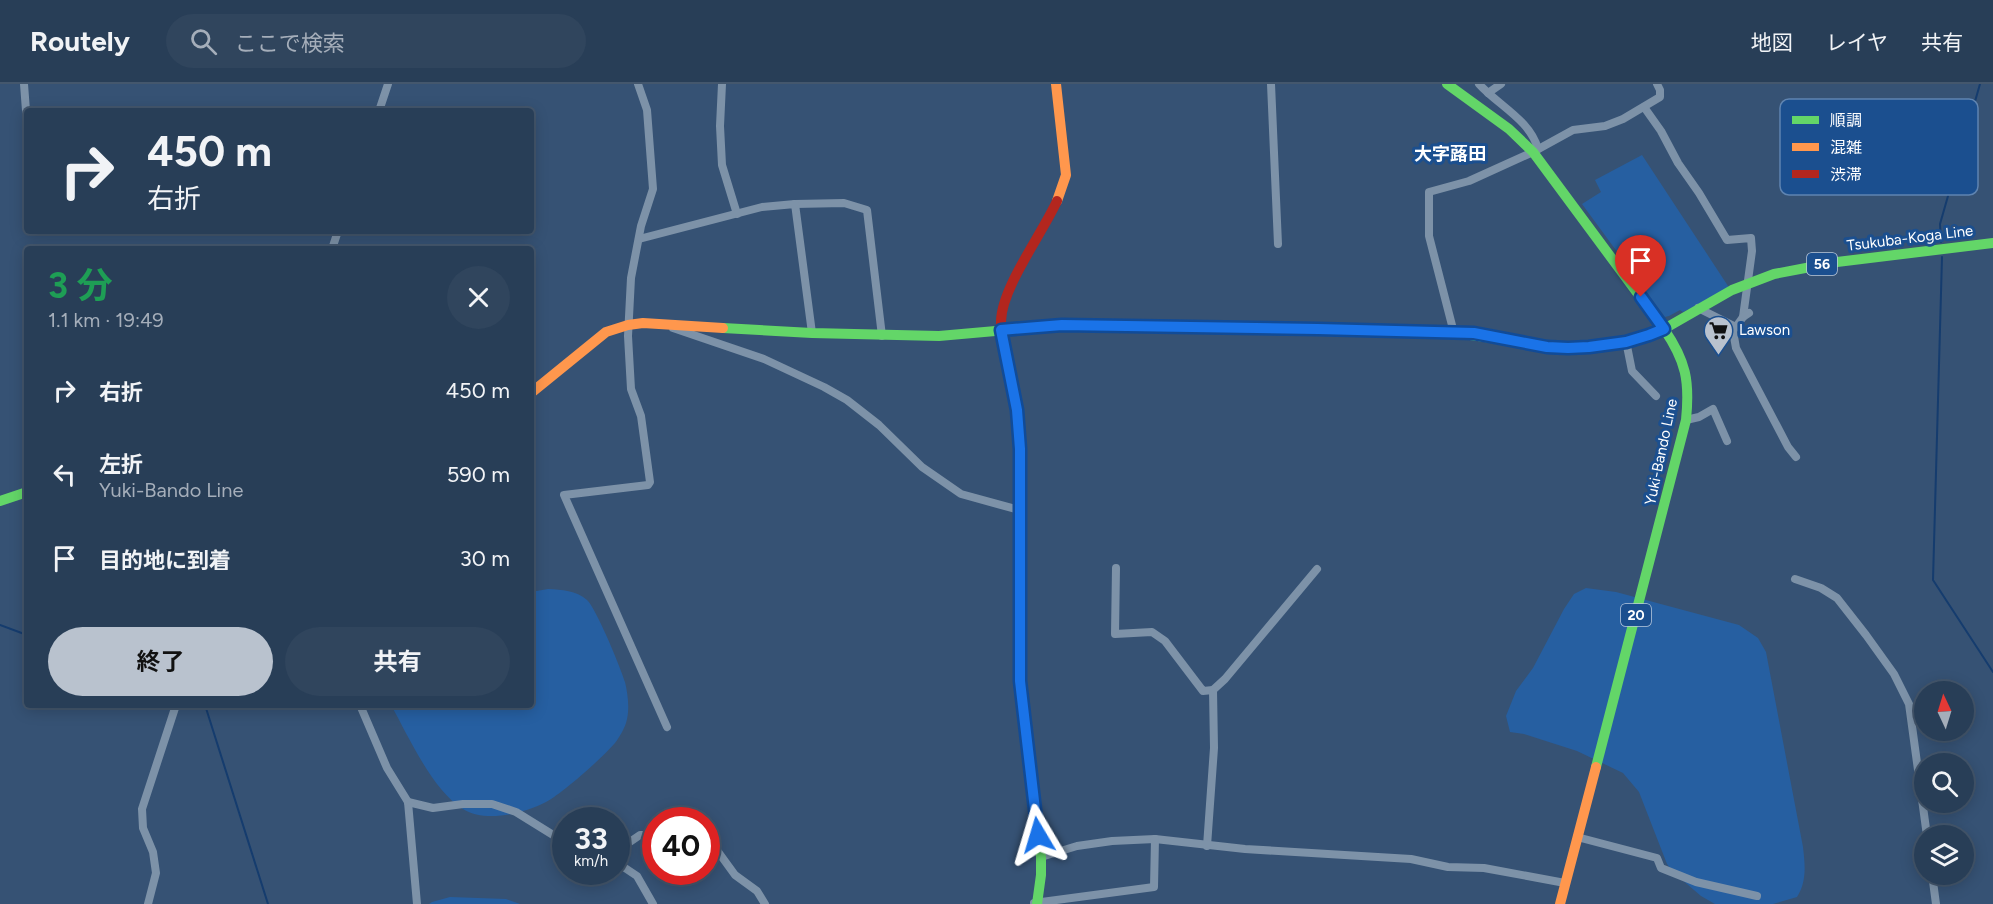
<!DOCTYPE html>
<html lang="ja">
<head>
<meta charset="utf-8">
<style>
  :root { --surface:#283e57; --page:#30455d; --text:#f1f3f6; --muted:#a5aeba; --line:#44576d; --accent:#b9c2ce }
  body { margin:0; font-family:Figtree,"Noto Sans JP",sans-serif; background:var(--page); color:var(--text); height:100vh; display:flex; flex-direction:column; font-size:22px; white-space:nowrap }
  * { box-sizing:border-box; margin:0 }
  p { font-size:20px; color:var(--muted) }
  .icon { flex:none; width:33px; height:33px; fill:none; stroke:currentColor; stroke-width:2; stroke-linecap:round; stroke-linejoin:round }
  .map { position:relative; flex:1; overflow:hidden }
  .sheet { position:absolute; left:24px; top:162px; width:510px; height:462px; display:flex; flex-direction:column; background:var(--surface); border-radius:6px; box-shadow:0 3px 15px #0003,0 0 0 2px var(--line) }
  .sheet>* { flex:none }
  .guide { position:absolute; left:24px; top:24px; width:510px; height:126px; border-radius:6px; box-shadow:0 3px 15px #0003,0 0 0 2px var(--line); background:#283e57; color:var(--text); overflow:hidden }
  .needle { width:39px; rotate:356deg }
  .fabs { position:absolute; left:1914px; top:597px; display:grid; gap:12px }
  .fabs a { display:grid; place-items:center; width:60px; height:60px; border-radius:50%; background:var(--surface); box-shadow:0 3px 15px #0003,0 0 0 2px var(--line); font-size:30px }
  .speed { position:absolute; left:552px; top:723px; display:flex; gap:12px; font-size:30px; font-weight:700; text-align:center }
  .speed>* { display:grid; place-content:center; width:78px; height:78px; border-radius:50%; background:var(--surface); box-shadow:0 3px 15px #0003,0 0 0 2px var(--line); line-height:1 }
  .speed small { font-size:15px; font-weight:400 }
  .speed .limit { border:9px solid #d22; background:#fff; color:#111 }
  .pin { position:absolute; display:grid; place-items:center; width:51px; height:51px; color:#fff; margin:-62px -26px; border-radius:50% 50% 50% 0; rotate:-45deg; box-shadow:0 0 6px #0007 }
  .pin .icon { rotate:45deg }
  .me { position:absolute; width:66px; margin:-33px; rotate:353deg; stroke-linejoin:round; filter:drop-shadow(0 0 4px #0008) }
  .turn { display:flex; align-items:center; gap:21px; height:126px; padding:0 24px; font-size:27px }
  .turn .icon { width:78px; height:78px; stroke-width:2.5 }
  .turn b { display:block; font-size:42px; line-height:51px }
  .round { display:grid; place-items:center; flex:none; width:63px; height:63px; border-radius:32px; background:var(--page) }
  .head { display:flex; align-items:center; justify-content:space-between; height:102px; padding:0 24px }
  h1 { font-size:36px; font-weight:700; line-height:45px; color:#1e9e55 }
  .primary-button { display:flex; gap:12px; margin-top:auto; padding:12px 24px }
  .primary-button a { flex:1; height:69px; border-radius:36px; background:var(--accent); color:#111; font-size:24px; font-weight:700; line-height:69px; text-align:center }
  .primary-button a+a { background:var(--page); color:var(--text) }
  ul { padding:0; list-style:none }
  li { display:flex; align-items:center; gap:18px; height:84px; padding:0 24px }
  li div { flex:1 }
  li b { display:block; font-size:22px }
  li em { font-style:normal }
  header { display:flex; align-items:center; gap:36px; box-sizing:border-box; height:84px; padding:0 30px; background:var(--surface); border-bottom:2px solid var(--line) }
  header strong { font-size:28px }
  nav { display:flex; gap:33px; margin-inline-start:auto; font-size:21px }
  .search { width:420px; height:54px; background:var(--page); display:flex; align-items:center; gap:15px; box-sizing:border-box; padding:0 21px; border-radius:33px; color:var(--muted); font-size:22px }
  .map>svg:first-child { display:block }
</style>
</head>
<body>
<header>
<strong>Routely</strong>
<div class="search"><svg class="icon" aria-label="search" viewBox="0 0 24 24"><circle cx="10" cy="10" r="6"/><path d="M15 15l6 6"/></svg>ここで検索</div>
<nav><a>地図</a><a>レイヤ</a><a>共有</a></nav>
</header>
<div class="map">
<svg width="1993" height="820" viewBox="0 0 1993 820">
  <rect width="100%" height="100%" fill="#365274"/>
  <g fill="#265fa1">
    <path d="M1642,71L1730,205L1683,228L1680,226L1669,232L1665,233L1582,120L1601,108L1595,96Z"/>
    <path d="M1586,504L1616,508L1739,541L1758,554L1766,568L1803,763C1805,781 1807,797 1797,813L1773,820H1715L1701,812L1673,788L1667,780L1639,708L1623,689L1577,667L1524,650L1510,648L1506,632L1516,607L1533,584L1564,525L1574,510Z"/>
    <path d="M548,505C562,506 576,506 587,516C596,524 621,584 625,598C628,610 630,627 626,639C624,645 619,654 615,659C602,674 563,709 546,718C523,730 485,739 463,725C432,706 409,653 391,621H531V508Z"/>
    <path d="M450,813L506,815L520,820H429L432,818Z"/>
  </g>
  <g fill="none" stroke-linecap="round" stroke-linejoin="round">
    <g stroke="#153c6e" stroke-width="2">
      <path d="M1941,158L1940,140L1980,0"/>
      <path d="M1942,173L1933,496L1993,588"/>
      <path d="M0,541L27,551"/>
      <path d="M205,621L268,820"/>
    </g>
    <g stroke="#7d92a8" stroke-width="8">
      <path d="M24,0L27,40"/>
      <path d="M638,0L647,26L653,105L641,142L631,194L628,252L631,305L641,332L650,398L648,401L564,411L667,643"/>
      <path d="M722,0L720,42L722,81L737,130"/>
      <path d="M1271,0L1278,160"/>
      <path d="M1479,0C1499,22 1530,36 1538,65"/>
      <path d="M1488,9L1501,0"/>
      <path d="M1644,23L1661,47L1678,79L1699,109L1727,156L1751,154L1752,167L1743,233"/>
      <path d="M379,27L388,0"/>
      <path d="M795,120L844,119L867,126L882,252"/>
      <path d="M639,155L762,123L795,120L812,249"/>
      <path d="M332,165L338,147"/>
      <path d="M1698,224L1736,243"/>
      <path d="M1749,229L1743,233L1733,247L1736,264L1788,363L1796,373"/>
      <path d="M673,244L764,275L824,303L847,316L879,341L922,383L961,410L1019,426"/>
      <path d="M1454,249L1429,152V108L1469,97L1533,68L1573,46L1605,42L1623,35L1660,13V6L1657,0"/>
      <path d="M1626,257L1632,287L1656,312"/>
      <path d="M1686,336L1699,333L1713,325L1727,357"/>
      <path d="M1116,484L1115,550L1152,548L1165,557L1203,607L1213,606L1225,595L1317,485"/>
      <path d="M1795,495L1821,504L1837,514L1866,551L1894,590L1909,620L1927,752"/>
      <path d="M360,621L387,684L408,718L417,820"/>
      <path d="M408,718L433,724L463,720H492L516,728L566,759"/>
      <path d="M1577,753L1657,774L1661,784L1696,798L1757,812"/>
      <path d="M706,757L711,758L735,791L757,807L765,820"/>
      <path d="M1207,762L1214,664L1213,606"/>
      <path d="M616,765L621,764L640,751H656"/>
      <path d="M1041,773L1077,762L1112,757L1155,755L1245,765L1411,775L1448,783L1484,784L1565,799"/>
      <path d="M616,778L637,792L653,820"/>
      <path d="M1932,790L1936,820"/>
      <path d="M1034,819L1154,803L1155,755"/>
      <path d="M148,820L156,789L153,768L143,744L142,725L176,621"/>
    </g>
    <g stroke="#63d668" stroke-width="10">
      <path d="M1447,0L1509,45L1533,68L1664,245C1686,277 1690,297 1686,336L1596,683"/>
      <path d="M723,244L812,249L939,252L1062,241L1205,243"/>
      <path d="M1664,245L1732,206L1774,190L1837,178L1993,159"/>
      <path d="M1445,249C1479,250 1512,258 1546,263C1585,268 1628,259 1664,245"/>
      <path d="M1017,332L1020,365V597L1041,773V791L1037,820"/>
      <path d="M0,417L27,408"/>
    </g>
    <g stroke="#ff974d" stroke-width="10">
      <path d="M1056,0L1066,91L1057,117"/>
      <path d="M531,309L606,248L628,241L643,239L723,244"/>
      <path d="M1560,820L1596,683"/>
    </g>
    <g stroke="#b3261e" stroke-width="10">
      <path d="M1205,243L1445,249"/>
      <path d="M1017,332C1015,300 1000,269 1001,237C1002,203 1042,150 1057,117"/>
    </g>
  </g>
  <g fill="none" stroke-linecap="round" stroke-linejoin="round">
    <defs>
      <path id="route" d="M1038,751L1020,597V365L1017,326L1001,246L1062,241L1318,245L1474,249L1547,263L1568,264L1589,263L1626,258L1649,251L1664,245L1641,213"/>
    </defs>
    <use href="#route" stroke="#114b97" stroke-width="15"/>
    <use href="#route" stroke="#1a73e8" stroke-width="10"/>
  </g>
  <defs>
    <symbol id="supermarket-pin" viewBox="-11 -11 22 30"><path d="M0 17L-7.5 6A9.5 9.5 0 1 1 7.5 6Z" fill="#b9c2ce" stroke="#1b4f8f"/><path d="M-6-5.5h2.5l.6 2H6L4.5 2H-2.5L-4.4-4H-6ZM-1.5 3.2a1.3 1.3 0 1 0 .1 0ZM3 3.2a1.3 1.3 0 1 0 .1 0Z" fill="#111"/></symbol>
  </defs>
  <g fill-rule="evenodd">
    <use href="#supermarket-pin" x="1702" y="230" width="33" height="45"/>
  </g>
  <g text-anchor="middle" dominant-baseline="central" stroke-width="6" stroke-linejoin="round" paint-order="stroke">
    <g fill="#1b4f8f" stroke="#bbcadd" stroke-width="1.5">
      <rect x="1807" y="169" width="30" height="22" rx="4.5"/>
      <rect x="1621" y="520" width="30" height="22" rx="4.5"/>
    </g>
    <g font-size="14" font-weight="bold" fill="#fff">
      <text x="1822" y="180">56</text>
      <text x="1636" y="531">20</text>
    </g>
    <g font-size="15" fill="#fff" stroke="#1b4f8f">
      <text transform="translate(1910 154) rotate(-7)">Tsukuba-Koga Line</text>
      <text transform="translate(1661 368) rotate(-78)">Yuki-Bando Line</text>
    </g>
    <g font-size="15" fill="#fff" stroke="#1b4f8f" text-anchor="start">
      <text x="1739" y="246">Lawson</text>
    </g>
    <g font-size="18" font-weight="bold" fill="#fff" stroke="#1b4f8f">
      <text x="1450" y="70">大字蕗田</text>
    </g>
  </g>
  <rect x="1780" y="15" width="198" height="96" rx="9" fill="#1b4f8f" stroke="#5f84b1" stroke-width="1.5"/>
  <rect x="1792" y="32" width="27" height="8" fill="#63d668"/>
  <rect x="1792" y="59" width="27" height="8" fill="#ff974d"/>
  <rect x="1792" y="86" width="27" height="8" fill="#b3261e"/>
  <g font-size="16" fill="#fff">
    <text x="1830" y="42">順調</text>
    <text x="1830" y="69">混雑</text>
    <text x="1830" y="96">渋滞</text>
  </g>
</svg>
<div class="fabs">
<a><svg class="needle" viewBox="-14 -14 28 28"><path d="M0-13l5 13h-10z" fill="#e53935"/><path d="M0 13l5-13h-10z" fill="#a5aeba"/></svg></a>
<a><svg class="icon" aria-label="search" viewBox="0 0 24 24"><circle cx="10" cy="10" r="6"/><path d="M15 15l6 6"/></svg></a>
<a><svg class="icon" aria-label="layers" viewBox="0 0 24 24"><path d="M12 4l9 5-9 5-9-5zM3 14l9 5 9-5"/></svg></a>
</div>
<div class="speed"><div>33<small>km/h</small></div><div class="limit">40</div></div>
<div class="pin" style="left:1641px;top:213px;background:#d93025"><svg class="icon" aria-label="arrive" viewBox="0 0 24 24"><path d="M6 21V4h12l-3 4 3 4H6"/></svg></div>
<svg class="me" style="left:1038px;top:751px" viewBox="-20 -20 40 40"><path d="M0-17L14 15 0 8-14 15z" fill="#1a73e8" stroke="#fff" stroke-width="4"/></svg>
<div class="guide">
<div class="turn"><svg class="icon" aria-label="right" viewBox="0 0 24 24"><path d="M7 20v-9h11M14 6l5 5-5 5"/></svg><div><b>450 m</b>右折</div></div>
</div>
<section class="sheet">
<div class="head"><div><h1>3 分</h1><p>1.1 km · 19:49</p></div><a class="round"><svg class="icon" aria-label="close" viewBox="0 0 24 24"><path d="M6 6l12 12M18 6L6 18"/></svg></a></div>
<ul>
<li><svg class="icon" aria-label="right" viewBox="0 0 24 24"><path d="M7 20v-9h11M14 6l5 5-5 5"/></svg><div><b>右折</b></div><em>450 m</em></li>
<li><svg class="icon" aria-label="left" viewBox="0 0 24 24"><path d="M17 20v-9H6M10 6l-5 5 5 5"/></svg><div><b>左折</b><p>Yuki-Bando Line</p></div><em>590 m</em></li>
<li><svg class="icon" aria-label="arrive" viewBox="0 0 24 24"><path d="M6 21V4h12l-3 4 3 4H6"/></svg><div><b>目的地に到着</b></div><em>30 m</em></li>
</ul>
<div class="primary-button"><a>終了</a><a>共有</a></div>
</section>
</div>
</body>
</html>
